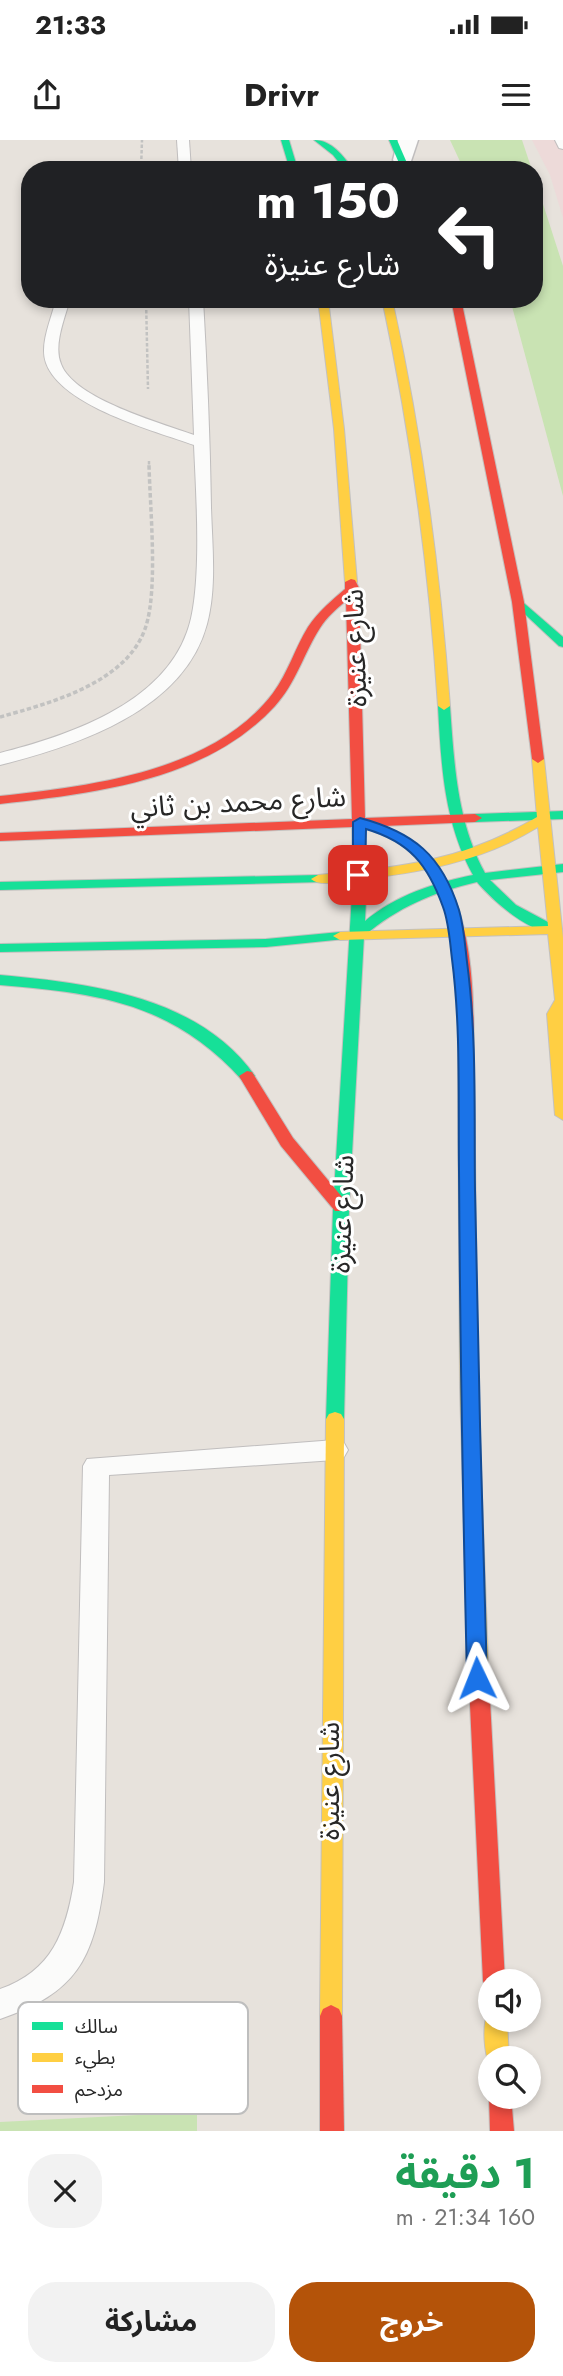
<!DOCTYPE html>
<html lang="ar">
<head>
<meta charset="utf-8">
<style>
  :root { --surface:#fff; --page:#f2f2f2; --text:#222; --muted:#767676; --accent:#b45309 }
  body { margin:0; font-family:Jost,"Noto Sans Arabic",sans-serif; background:var(--page); color:var(--text); direction:rtl; height:100vh; display:flex; flex-direction:column; font-size:26px; white-space:nowrap }
  * { box-sizing:border-box; margin:0 }
  p { font-size:23px; color:var(--muted) }
  .icon { flex:none; width:38px; height:38px; fill:none; stroke:currentColor; stroke-width:2; stroke-linecap:round; stroke-linejoin:round }
  .map { position:relative; height:1991px; overflow:hidden; direction:ltr }
  .side { display:flex; flex-direction:column; background:var(--surface); flex:1 }
  .side>* { flex:none }
  .top-card { position:absolute; left:21px; top:21px; width:522px; height:147px; border-radius:28px; box-shadow:0 4px 10px #0003; direction:rtl; background:#202124; color:#fff; overflow:hidden }
  .fabs { position:absolute; left:478px; top:1829px; display:grid; gap:14px }
  .fabs a { display:grid; place-items:center; width:63px; height:63px; border-radius:50%; background:var(--surface); box-shadow:0 4px 10px #0003; font-size:35px }
  .pin { position:absolute; display:grid; place-items:center; width:60px; height:60px; color:#fff; margin:-30px; border-radius:14px; box-shadow:0 4px 10px #0006 }
  .me { position:absolute; width:77px; margin:-38px; rotate:358deg; stroke-linejoin:round; filter:drop-shadow(0 0 5px #0008) }
  .turn { display:flex; align-items:center; gap:24px; height:147px; padding:0 28px; font-size:32px }
  .turn .icon { width:91px; height:91px; stroke-width:2.5 }
  .turn b { display:block; font-size:49px; line-height:60px }
  .round { display:grid; place-items:center; flex:none; width:74px; height:74px; border-radius:28px; background:var(--page) }
  .overview { display:flex; align-items:center; justify-content:space-between; height:119px; padding:0 28px }
  h1 { font-size:42px; font-weight:700; line-height:52px; color:#1e9e55 }
  .action { display:flex; gap:14px; margin-top:auto; padding:14px 28px }
  .action a { flex:1; height:80px; border-radius:28px; background:var(--accent); color:#fff; font-size:28px; font-weight:700; line-height:80px; text-align:center }
  .action a+a { background:var(--page); color:var(--text) }
  .status { display:flex; justify-content:space-between; align-items:center; height:49px; padding:0 35px; background:var(--surface); direction:ltr }
  .status svg { height:19px; fill:currentColor }
  header { display:flex; justify-content:space-between; align-items:center; height:91px; padding:0 28px; background:var(--surface); font-size:32px; font-weight:700 }
  .map>svg:first-child { display:block }
</style>
</head>
<body>
<div class="status"><b>21:33</b><svg viewBox="0 0 49 12"><path d="M0 12V9h3v3zM5 12V6h3v6zM10 12V3h3v9zM15 12V0h3v12zM26 1h20v11H26zM47 4h2v5h-2z"/></svg></div>
<header><svg class="icon" aria-label="menu" viewBox="0 0 24 24"><path d="M4 6h16M4 12h16M4 18h16"/></svg>Drivr<svg class="icon" aria-label="share" viewBox="0 0 24 24"><path d="M12 15V3M7 8l5-5 5 5M5 13v7h14v-7"/></svg></header>
<div class="map">
<svg width="563" height="1991" viewBox="0 0 563 1991">
  <rect width="100%" height="100%" fill="#e7e2dc"/>
  <path fill="#eddad9" d="M532,0H563V78L550,35Z"/>
  <g fill="#c9e3b3">
    <path d="M450,0H522L532,30H464Z"/>
    <path d="M534,36L563,126V356L510,159H534Z"/>
    <path d="M197,1972V1991H0V1982Z"/>
  </g>
  <g fill="none" stroke-linecap="round" stroke-linejoin="round">
    <defs>
      <g id="lane">
        <path d="M177,0H189L191,30H179Z"/>
        <path d="M555,0H563V9L559,8Z"/>
        <path d="M56,159H70C65,178 53,205 61,224C74,259 161,283 194,295L189,159H203C207,229 210,298 211,367C212,404 217,447 207,484C184,571 76,606 0,625V613C67,596 161,565 187,492C203,450 196,352 194,305C155,291 61,266 46,223C39,204 52,178 56,159Z"/>
        <path d="M335,1300L344,1303L348,1310L344,1317L335,1320L109,1335L104,1742C94,1820 76,1853 0,1879V1849C52,1831 66,1792 74,1742L83,1326L87,1319Z"/>
      </g>
      <path id="street" d="M398,0H418L410,24H396L393,20Z"/>
      <g id="fast">
        <path d="M281,0H289L298,30H290Z"/>
        <path d="M314,0C332,0 343,16 354,30H345L333,15Z"/>
        <path d="M389,0H397L410,30H402Z"/>
        <path d="M518,458L563,497V507L559,506L514,464V460Z"/>
        <path d="M444,562L450,566C454,623 457,682 485,733L563,724V732L490,740L516,765L561,789L559,792C533,797 493,761 477,742C434,752 398,767 364,796L349,1069L344,1279L341,1284L335,1286L329,1284L326,1279L333,1069L353,737L360,733L367,737L365,781C396,755 434,743 473,735C444,683 441,624 438,566Z"/>
        <path d="M563,671V679L475,682L468,678L475,674Z"/>
        <path d="M318,735L323,736L325,739L323,742L0,750V742Z"/>
        <path d="M340,792L347,796L345,799L266,807L0,812V804L266,799Z"/>
        <path d="M0,835C89,843 199,856 255,936L247,941L242,940C173,863 98,853 0,845Z"/>
      </g>
      <g id="slow">
        <path d="M318,159H328L344,289L357,442L351,445L345,442L334,289Z"/>
        <path d="M382,159H392C422,294 440,429 450,566L444,570L438,566C429,429 411,294 382,159Z"/>
        <path d="M538,615L544,619L563,798V980L555,975L547,874L555,860L548,794L340,800L333,796L340,792L548,786L538,687C481,722 418,733 353,740C341,741 320,747 311,739L318,735C399,728 466,720 537,677L532,619Z"/>
        <path d="M466,930L474,935L478,1247L488,1522L485,1528L478,1530L471,1528L468,1522L460,1247L458,935Z"/>
        <path d="M335,1272L341,1274L344,1279L342,1876L339,1883L331,1887L323,1883L320,1876L326,1279L329,1274Z"/>
        <path d="M488,1872H490V1880H507L509,1918H490V1926C484,1912 482,1886 488,1872Z"/>
      </g>
      <g id="jam">
        <path d="M451,159H461L524,462L544,619L538,623L532,619L512,462Z"/>
        <path d="M351,439L355,440L359,448L365,678L475,674L482,678L475,682L383,686C481,724 473,848 474,935L466,940L458,935C458,864 467,769 412,714C400,701 382,694 365,688L367,737L360,741L353,737L352,687L0,701V693L352,679L346,461C336,469 327,477 320,488C304,513 296,543 275,566C206,641 95,653 0,664V656C90,646 214,632 273,553C288,533 295,508 308,487C318,472 332,460 345,449V442Z"/>
        <path d="M247,931L252,932L293,998L347,1063L349,1067L347,1071H335L281,1006L239,936Z"/>
        <path d="M478,1514L485,1516L488,1522L505,1841H490V1850L486,1848L483,1841L468,1522L471,1516Z"/>
        <path d="M331,1865L339,1869L342,1876L344,1991H320V1876L323,1869Z"/>
        <path d="M490,1953V1956H511L514,1991H490L489,1956Z"/>
      </g>
    </defs>
    <use href="#lane" stroke="#c0bebe" stroke-width="2"/>
    <use href="#street" stroke="#c0bebe" stroke-width="3"/>
    <use href="#fast" stroke="#c3c1bf" stroke-width="2"/>
    <use href="#slow" stroke="#c3c1bf" stroke-width="2"/>
    <use href="#jam" stroke="#c3c1bf" stroke-width="2"/>
    <g stroke="#c2c2c1" stroke-width="2.5" stroke-dasharray="3.5 2" stroke-linecap="butt">
      <path d="M141,30L142,0"/>
      <path d="M146,159L148,249"/>
      <path d="M149,321V326"/>
    </g>
    <path stroke="#c2c2c1" stroke-width="3.5" stroke-dasharray="4.5 2.5" stroke-linecap="butt" d="M0,577C50,563 128,543 146,486C158,448 150,368 149,325"/>
    <use href="#lane" fill="#fbfbfa" fill-rule="evenodd"/>
    <use href="#street" fill="#fbfbfa" fill-rule="evenodd"/>
    <use href="#fast" fill="#16e098" fill-rule="evenodd"/>
    <use href="#slow" fill="#ffcf43" fill-rule="evenodd"/>
    <use href="#jam" fill="#f24e42" fill-rule="evenodd"/>
  </g>
  <path fill="#1a73e8" stroke="#114b97" stroke-width="2" d="M360,678C413,692 442,715 459,770C464,787 465,805 467,822C477,897 474,974 475,1050C478,1213 482,1375 487,1538L484,1544L477,1546L470,1544L467,1538C463,1369 460,1200 459,1031C458,960 461,889 452,819C450,803 449,783 443,767C428,725 410,702 366,689L365,735L353,738V682Z"/>
  <g text-anchor="middle" dominant-baseline="central" stroke-width="6" stroke-linejoin="round" paint-order="stroke">
    <g font-size="28" fill="#272727" stroke="#fff">
      <text transform="translate(355 508) rotate(-92)">شارع عنيزة</text>
      <text transform="translate(238 662) rotate(-3)">شارع محمد بن ثاني</text>
      <text transform="translate(342 1074) rotate(-88)">شارع عنيزة</text>
      <text transform="translate(329 1641) rotate(-90)">شارع عنيزة</text>
    </g>
  </g>
  <rect x="18" y="1862" width="230" height="112" rx="10" fill="#fff" stroke="#bebebe" stroke-width="2"/>
  <rect x="32" y="1882" width="31" height="8" fill="#16e098"/>
  <rect x="32" y="1913" width="31" height="9" fill="#ffcf43"/>
  <rect x="32" y="1945" width="31" height="8" fill="#f24e42"/>
  <g font-size="19" fill="#272727">
    <text x="75" y="1893">سالك</text>
    <text x="75" y="1924">بطيء</text>
    <text x="75" y="1956">مزدحم</text>
  </g>
</svg>
<div class="fabs">
<a><svg class="icon" aria-label="sound" viewBox="0 0 24 24"><path d="M4 9h4l5-4v14l-5-4H4zM17 9q2 3 0 6"/></svg></a>
<a><svg class="icon" aria-label="search" viewBox="0 0 24 24"><circle cx="10" cy="10" r="6"/><path d="M15 15l6 6"/></svg></a>
</div>
<div class="pin" style="left:358px;top:735px;background:#d93025"><svg class="icon" aria-label="arrive" viewBox="0 0 24 24"><path d="M6 21V4h12l-3 4 3 4H6"/></svg></div>
<svg class="me" style="left:477px;top:1538px" viewBox="-20 -20 40 40"><path d="M0-17L14 15 0 8-14 15z" fill="#1a73e8" stroke="#fff" stroke-width="4"/></svg>
<div class="top-card">
<div class="turn"><svg class="icon" aria-label="left" viewBox="0 0 24 24"><path d="M17 20v-9H6M10 6l-5 5 5 5"/></svg><div><b>150 m</b>شارع عنيزة</div></div>
</div>
</div>
<section class="side">
<div class="overview"><div><h1>1 دقيقة</h1><p>160 m · 21:34</p></div><a class="round"><svg class="icon" aria-label="close" viewBox="0 0 24 24"><path d="M6 6l12 12M18 6L6 18"/></svg></a></div>
<div class="action"><a>خروج</a><a>مشاركة</a></div>
</section>
</body>
</html>
